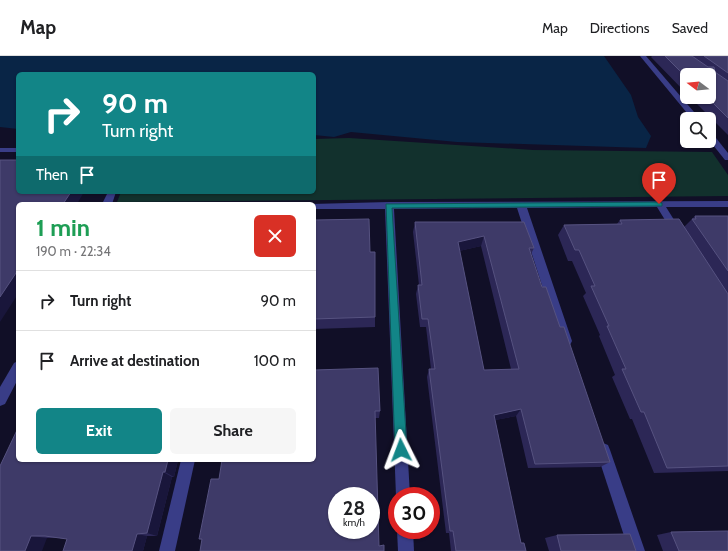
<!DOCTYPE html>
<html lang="en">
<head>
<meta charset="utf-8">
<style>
  :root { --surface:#fff; --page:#f6f6f6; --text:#202124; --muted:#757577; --line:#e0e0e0; --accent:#128587 }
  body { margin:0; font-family:Cabin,sans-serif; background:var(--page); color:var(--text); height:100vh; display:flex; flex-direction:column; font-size:15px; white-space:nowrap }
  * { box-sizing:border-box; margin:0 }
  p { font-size:13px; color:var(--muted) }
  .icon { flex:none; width:22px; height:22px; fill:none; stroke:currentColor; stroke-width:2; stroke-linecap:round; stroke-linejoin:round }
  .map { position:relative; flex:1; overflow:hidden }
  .details { position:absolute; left:16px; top:146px; width:300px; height:260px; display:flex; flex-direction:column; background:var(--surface); border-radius:6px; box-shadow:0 1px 3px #0004 }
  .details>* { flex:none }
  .top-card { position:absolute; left:16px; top:16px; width:300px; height:122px; border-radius:6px; box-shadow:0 1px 3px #0004; background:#128587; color:#fff; overflow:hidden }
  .needle { width:26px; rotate:286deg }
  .tools { position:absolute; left:680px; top:12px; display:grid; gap:8px }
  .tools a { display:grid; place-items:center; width:36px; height:36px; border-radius:6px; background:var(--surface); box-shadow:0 1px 3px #0004; font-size:20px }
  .speed { position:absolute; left:328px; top:431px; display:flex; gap:8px; font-size:20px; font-weight:700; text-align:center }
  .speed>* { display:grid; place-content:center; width:52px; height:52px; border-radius:50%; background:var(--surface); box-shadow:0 1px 3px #0004; line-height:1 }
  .speed small { font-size:10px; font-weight:400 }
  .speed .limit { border:6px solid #d22; background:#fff; color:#111 }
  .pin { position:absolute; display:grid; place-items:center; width:34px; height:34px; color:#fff; margin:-41px -17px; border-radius:50% 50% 50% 0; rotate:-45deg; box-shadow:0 0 4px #0007 }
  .pin .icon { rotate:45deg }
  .me { position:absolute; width:44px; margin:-22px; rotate:357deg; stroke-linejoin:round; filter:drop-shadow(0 0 3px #0008) }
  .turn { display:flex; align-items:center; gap:14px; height:84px; padding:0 20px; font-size:18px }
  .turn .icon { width:52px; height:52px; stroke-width:2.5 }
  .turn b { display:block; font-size:28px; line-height:34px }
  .then { display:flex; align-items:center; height:38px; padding:0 20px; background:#0003; gap:8px; font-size:15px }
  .round { display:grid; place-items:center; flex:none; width:42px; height:42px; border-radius:6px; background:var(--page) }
  .head { display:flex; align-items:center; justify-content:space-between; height:68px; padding:0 20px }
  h1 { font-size:24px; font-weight:700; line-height:30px; color:#1e9e55 }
  .button { display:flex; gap:8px; margin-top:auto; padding:8px 20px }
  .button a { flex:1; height:46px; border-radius:6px; background:var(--accent); color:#fff; font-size:16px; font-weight:700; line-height:46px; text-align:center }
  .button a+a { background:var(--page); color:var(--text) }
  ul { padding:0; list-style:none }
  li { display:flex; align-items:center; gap:12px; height:60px; padding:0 20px; border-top:1px solid var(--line) }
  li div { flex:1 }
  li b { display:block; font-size:15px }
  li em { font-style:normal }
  header { display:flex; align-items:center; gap:24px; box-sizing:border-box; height:56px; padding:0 20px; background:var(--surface); border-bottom:1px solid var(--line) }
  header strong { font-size:19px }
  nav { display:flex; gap:22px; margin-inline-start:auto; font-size:14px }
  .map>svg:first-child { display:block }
</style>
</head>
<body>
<header>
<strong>Map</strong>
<nav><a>Map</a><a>Directions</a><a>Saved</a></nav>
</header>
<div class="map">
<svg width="728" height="495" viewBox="0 0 728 495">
  <rect width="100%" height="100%" fill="#110f27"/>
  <path fill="#12312d" d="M349,82L533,94L712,96L728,119V140L117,146L121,136H314V83Z"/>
  <path fill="#092546" d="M0,0H604L631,39L638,61L651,80L646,92L457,86L351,76L334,81L314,79V18H18V73L0,71Z"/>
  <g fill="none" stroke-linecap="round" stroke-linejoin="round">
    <g fill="#393d87" fill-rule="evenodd">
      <path d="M640,0H646L700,63H692Z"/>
      <path d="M709,77H712L728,97V104H725L709,84Z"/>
      <rect x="0" y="92" width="18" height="4"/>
      <path d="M108,136H116L112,148H102Z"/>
      <path d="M728,145V151H666L681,175L676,178L673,177L657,151L527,152L572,285L570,289L566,290L562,289L560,285L517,152L394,153L410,440H397V443L396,440L385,153H314V148H311L389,146Z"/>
      <path d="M18,305V323L5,348L0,350V331L14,307Z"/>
      <path d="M603,387L608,389L610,394L645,495H629L596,394L598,389Z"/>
      <path d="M181,404H195L175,495H159Z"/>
      <path d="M397,474H413L414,495H398Z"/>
    </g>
  </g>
  <g fill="#2c2756" fill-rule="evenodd">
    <path d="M652,0H728V79L690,41H709L687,19V38L651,1Z"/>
    <path d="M695,160H728V415L654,417L632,363H630L612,321L615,319L599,280L600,279L583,240L586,237L572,205H568L558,179L564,169L617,168L620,164L684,171Z"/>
    <path d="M314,164L370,196L375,261V271L314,273Z"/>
    <path d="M415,166L534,192L531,198L542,231L610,406L600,411L528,412L516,360L495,364L521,487L526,495H451L449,477H446L427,321L429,313H431L426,271H420L416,238L418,229H419L413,176ZM481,190L511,313L484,314L459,195Z"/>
    <path d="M314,314L380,355L379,362H375L202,484L199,483Z"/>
    <path d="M178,404L174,421H172L157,480H147L143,495H63L67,483L59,482H47L0,495Z"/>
    <path d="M671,476L728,495H663L657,479Z"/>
    <path d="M557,479L636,495H549L545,482Z"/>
  </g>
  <g fill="#19163b">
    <path d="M71,136H84L77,148H63Z"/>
    <path d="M484,180L481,190L455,196L458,186Z"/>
    <path d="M18,214V238L0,266V241Z"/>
    <path d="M521,353L516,360L490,365L494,359Z"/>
    <path d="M168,404H178L174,421L165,416Z"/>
    <path d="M163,416L172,421L157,480L147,477Z"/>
    <path d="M137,478L147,480L143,495H132Z"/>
    <path d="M31,480L47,482L42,495H25Z"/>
  </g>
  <g fill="#3e3a68" stroke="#565280" fill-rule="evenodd">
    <path d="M665,0H692L708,11H714L715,16L728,25V62L707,41H709V19H687V22Z"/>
    <path d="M704,0H728V17Z"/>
    <path d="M0,104H18V136H71L63,148H18V214L0,241Z"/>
    <path d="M695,160H728V215L692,163H696Z"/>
    <path d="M369,163L370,196H375V261L314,263V164Z"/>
    <path d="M679,163L728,238V410L667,412L644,356H641L622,313H626L607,270H609L591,230H595L579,194H575L564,169L622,168L620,164Z"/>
    <path d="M415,166H524L534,192H529L542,231H546L560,271H564L610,406L535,408L521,353L494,359L521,487H524L526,495H456L453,475H450L429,313H435L428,263H422L418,229H422ZM484,180L519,313L484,314L458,186Z"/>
    <path d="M378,312L380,355H375L379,490L384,489V495H200L202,483H199L211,423H219L222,404H314V314ZM337,440H371V474H337Z"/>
    <path d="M18,372V404H168L165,416H163L147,477L137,478L132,495H63L67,483L45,480H31L25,495H0V410Z"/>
    <path d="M728,475V495H679L671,476Z"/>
    <path d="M630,478L636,495H561L557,479Z"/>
  </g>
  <path fill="#128587" stroke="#0c5658" d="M659,146L662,147V150L392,152L407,394L405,398L401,400L397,398L395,394L386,148Z"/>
</svg>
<div class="tools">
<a><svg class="needle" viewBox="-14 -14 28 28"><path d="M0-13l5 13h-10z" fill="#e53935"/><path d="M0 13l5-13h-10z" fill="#757577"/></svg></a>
<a><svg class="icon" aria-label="search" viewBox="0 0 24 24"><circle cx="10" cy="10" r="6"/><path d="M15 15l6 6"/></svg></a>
</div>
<div class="speed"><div>28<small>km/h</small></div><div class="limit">30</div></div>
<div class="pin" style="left:659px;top:148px;background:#d93025"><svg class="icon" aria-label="arrive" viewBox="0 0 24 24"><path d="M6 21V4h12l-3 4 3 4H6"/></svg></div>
<svg class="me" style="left:401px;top:394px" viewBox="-20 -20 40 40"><path d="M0-17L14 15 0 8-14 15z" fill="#128587" stroke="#fff" stroke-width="4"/></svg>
<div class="top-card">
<div class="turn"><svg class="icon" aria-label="right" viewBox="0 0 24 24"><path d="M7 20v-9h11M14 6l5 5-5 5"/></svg><div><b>90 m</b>Turn right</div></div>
<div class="then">Then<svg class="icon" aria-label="arrive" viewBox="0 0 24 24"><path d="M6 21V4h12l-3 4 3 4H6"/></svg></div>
</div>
<section class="details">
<div class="head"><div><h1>1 min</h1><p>190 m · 22:34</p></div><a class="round" style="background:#d93025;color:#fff"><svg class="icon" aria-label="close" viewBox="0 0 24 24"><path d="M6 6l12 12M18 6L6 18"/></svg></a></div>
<ul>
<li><svg class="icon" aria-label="right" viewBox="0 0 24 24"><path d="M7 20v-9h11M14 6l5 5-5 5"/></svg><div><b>Turn right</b></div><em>90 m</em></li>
<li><svg class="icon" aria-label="arrive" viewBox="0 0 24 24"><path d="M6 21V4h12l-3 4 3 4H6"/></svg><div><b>Arrive at destination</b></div><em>100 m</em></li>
</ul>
<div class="button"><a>Exit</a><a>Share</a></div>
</section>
</div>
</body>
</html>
